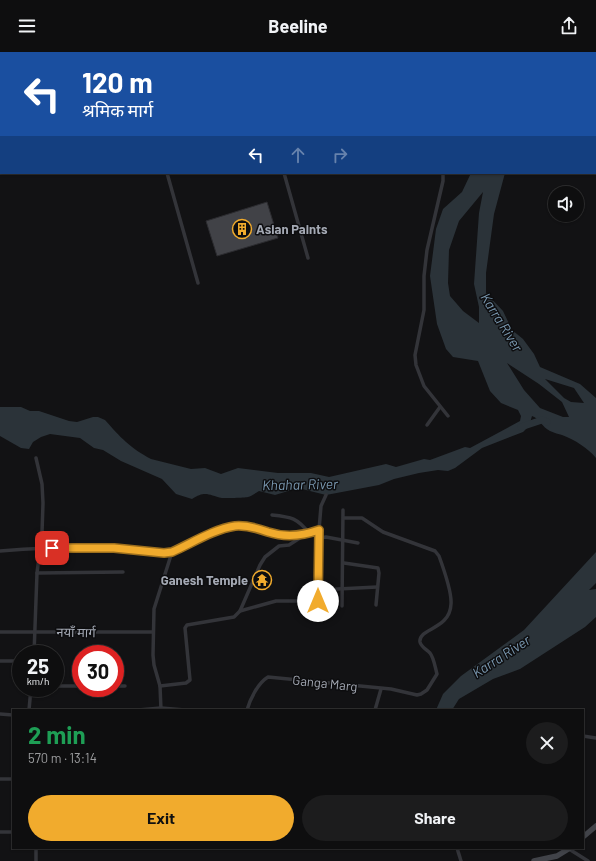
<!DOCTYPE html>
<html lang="en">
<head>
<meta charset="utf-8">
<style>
  :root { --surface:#0e0e0f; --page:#1c1c1d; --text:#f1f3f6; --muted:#9b9c9e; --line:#2e2e2f; --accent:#f1ab2d }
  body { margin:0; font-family:Barlow,"Noto Sans Devanagari",sans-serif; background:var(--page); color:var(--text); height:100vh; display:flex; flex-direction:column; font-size:15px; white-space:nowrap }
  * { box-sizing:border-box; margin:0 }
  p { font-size:13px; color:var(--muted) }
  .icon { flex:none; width:22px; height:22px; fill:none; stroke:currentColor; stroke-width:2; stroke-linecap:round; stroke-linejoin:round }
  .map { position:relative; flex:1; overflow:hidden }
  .side { position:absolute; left:12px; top:657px; width:572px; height:140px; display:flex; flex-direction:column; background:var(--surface); border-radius:0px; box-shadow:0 1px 3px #0004,0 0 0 1px var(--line) }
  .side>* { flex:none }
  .guide { position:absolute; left:0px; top:0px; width:596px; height:122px; box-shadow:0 1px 3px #0004,0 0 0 1px var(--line); background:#1a4fa0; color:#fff; overflow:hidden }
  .buttons { position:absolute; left:548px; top:134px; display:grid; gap:8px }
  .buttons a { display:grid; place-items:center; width:36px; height:36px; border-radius:50%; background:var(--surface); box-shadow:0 1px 3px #0004,0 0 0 1px var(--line); font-size:20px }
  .speed { position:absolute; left:12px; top:593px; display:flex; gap:8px; font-size:20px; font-weight:700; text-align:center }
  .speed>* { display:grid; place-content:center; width:52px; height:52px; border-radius:50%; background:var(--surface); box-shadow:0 1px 3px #0004,0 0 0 1px var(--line); line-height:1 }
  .speed small { font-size:10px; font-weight:400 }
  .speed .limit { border:6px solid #d22; background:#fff; color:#111 }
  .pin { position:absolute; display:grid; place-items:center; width:34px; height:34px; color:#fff; margin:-17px; border-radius:8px; box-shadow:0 2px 6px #0006 }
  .me { position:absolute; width:44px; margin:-22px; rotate:0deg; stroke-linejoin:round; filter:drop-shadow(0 0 3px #0008) }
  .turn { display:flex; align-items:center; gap:14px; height:84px; padding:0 16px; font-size:18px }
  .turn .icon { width:52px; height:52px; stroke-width:2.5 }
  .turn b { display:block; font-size:28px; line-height:34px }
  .lanes { display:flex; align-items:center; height:38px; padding:0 16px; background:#0003; justify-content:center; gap:20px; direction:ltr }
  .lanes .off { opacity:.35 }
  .round { display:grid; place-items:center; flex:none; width:42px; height:42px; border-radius:21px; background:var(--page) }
  .summary { display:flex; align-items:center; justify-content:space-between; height:68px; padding:0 16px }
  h1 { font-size:24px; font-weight:700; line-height:30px; color:#1e9e55 }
  .cta { display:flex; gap:8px; margin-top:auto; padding:8px 16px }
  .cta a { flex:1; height:46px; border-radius:24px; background:var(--accent); color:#111; font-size:16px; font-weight:700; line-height:46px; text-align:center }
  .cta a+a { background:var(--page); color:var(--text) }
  header { display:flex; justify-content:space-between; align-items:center; height:52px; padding:0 16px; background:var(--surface); font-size:18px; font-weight:700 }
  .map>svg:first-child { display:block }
</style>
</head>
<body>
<header><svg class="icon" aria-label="menu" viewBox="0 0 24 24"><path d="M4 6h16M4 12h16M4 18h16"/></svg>Beeline<svg class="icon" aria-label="share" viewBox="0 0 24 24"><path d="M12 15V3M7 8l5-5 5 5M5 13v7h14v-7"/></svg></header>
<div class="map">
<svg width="596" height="809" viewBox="0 0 596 809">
  <rect width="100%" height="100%" fill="#121214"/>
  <g fill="#2b3339" fill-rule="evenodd">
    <path d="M471,121H505L494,162L486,221V241L503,259L512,278L523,287L534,302L540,315L580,332L596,346V406C588,396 575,388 562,383C559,382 554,381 550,379C542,375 540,367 532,364L529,374L523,380L482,396L455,416L448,419L438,418L419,421L394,427L379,433L326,443L298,436L275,443L259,439C256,441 251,444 248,445C244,446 225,446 222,446C209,443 205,438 192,447L176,442L162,427L121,409L103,398L94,396L80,386L50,382L41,385L33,390L29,397L21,396L0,384V355H21L30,359H39L69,369L77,370L93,365H98L105,368C120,385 130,396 151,407L191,417L205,416L221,422L238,416L278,421H311L329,425L386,412L396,415L424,407L430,408L465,395L470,396L520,369L521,364L518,358L501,351L490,339L478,309L453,305L446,297L437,272L430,224L436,177L443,157L462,140ZM483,140L479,161L474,232L479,255V271L463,259L450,244L448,231L449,198L459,169ZM507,311L539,332L562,350L569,365H563L540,356L524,338ZM545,327L574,336L584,351L571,350L564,346Z"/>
    <path d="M596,500V531L589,538L596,537V565L585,575L520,617L493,627L459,647L452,658H436L443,642L461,624L524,578Z"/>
  </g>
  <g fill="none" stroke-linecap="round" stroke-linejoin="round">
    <path stroke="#2b3339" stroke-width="7" d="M521,375L542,368L547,370"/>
  </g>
  <path fill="#414247" stroke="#2c2c30" d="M267,150L278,186L217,204L206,169Z"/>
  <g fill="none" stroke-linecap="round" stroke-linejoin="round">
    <g stroke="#333439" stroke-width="3.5">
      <path d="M0,0L1,1"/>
      <path d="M132,0L133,1"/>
      <path d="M250,0V1"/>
      <path d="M367,0L368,1"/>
      <path d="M121,1L124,0"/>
      <path d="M417,1V0"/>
      <path d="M0,66L1,64"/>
      <path d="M167,121L198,231"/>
      <path d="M284,121L308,206"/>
      <path d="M443,121V129L427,198L424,224V258L415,303L416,313L424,334L448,364"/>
      <path d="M427,373L440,355"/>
      <path d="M272,463C292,465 297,466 309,481"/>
      <path d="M319,486L326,485L358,491"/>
      <path d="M0,499C38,496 76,494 114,496C133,496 153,503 172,500C192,491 214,477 235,474C247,473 257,476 268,480C286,486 302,484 319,478L321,454L326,443"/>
      <path d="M344,511L378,516L379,521L376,553"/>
      <path d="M37,521L123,520"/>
      <path d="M318,538L377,535"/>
      <path d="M342,554L343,458"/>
      <path d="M240,559L276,549H318L319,478"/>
      <path d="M0,580H152"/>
      <path d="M34,602L37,521L42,481L43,451L42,432L36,406"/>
      <path d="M0,609H21"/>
      <path d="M55,634H81"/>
      <path d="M115,634H125"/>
      <path d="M160,634L186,631L190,628L185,576L187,573L234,565L240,559L260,513L265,505L279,494L289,493L303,484"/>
      <path d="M29,658L31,636"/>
      <path d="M138,658L161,656L185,658"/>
      <path d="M161,658L160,634L154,613L153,603L154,557L172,500"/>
      <path d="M247,658C250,647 258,631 268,625L391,637L417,643L421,642L427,638L437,622C435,615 434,606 430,601C426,597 421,595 420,590C418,576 450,578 451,552C452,541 443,515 439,504L435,499L383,480L362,466H344"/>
      <path d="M375,658L381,637"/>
      <path d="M0,662L13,663"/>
      <path d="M583,684L596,686"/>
      <path d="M0,727H13"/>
      <path d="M0,780H13"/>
      <path d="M36,796V809"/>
      <path d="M457,796L461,809"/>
      <path d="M569,797L588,809"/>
    </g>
    <g stroke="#414349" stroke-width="5.5">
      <path d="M583,785L596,774"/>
      <path d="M534,809L557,804L570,796"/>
    </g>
  </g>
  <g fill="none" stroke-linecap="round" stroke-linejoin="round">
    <defs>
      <path id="route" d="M52,496H114L164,501L172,500C192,491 214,477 235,474C247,473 257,476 268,480C286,486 302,484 319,478L318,549"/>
    </defs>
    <use href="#route" stroke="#9d6f1d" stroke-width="10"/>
    <use href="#route" stroke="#f1ab2d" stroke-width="7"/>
  </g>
  <defs>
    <symbol id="building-ring" viewBox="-11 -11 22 22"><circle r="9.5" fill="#0d0d0f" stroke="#f1ab2d" stroke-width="1.5"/><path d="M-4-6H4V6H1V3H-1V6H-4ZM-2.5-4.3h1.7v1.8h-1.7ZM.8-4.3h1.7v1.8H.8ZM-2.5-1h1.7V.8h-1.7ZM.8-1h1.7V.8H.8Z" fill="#f1ab2d"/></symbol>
    <symbol id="temple-ring" viewBox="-11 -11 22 22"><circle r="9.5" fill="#0d0d0f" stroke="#f1ab2d" stroke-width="1.5"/><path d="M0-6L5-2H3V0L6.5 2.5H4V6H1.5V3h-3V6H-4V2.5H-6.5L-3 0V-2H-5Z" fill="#f1ab2d"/></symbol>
  </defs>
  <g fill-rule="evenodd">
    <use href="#building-ring" x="231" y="166" width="22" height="22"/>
    <use href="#temple-ring" x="251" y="517" width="22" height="22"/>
  </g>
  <g text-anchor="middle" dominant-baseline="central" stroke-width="3" stroke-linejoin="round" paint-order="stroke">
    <g font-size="13" font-weight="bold" fill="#a4a9b4" stroke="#0d0d0f" text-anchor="start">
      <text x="256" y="177">Asian Paints</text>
      <text x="248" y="528" text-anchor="end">Ganesh Temple</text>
    </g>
    <g font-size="13" fill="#a4a9b4" stroke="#0d0d0f">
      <text transform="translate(76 580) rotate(1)">नयाँ मार्ग</text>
      <text transform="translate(325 631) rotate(6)">Ganga Marg</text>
    </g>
    <g font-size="14" font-style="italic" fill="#7a98b0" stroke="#0d0d0f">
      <text transform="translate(502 270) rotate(58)">Karra River</text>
      <text transform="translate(300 432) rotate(-1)">Khahar River</text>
      <text transform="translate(501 604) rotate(-33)">Karra River</text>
    </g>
  </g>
</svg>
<div class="buttons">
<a><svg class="icon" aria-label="sound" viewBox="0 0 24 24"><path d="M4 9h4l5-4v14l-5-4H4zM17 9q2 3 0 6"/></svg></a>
</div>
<div class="speed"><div>25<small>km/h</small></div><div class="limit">30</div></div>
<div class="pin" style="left:52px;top:496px;background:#d93025"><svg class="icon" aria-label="arrive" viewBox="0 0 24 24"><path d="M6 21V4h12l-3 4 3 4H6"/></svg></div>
<svg class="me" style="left:318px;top:549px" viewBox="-20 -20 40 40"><circle r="19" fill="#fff"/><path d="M0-13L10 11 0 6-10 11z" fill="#f1ab2d"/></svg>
<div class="guide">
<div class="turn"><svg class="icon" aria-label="left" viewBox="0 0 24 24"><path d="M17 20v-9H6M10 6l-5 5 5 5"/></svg><div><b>120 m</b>श्रमिक मार्ग</div></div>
<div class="lanes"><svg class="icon" aria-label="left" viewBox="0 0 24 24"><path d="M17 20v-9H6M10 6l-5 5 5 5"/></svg><svg class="icon off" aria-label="ahead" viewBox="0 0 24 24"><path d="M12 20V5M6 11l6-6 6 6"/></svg><svg class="icon off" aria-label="right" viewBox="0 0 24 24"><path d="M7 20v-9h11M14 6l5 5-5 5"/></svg></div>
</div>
<section class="side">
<div class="summary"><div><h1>2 min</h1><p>570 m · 13:14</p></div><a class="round"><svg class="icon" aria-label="close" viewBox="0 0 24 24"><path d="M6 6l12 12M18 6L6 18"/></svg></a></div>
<div class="cta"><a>Exit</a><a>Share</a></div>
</section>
</div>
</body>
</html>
